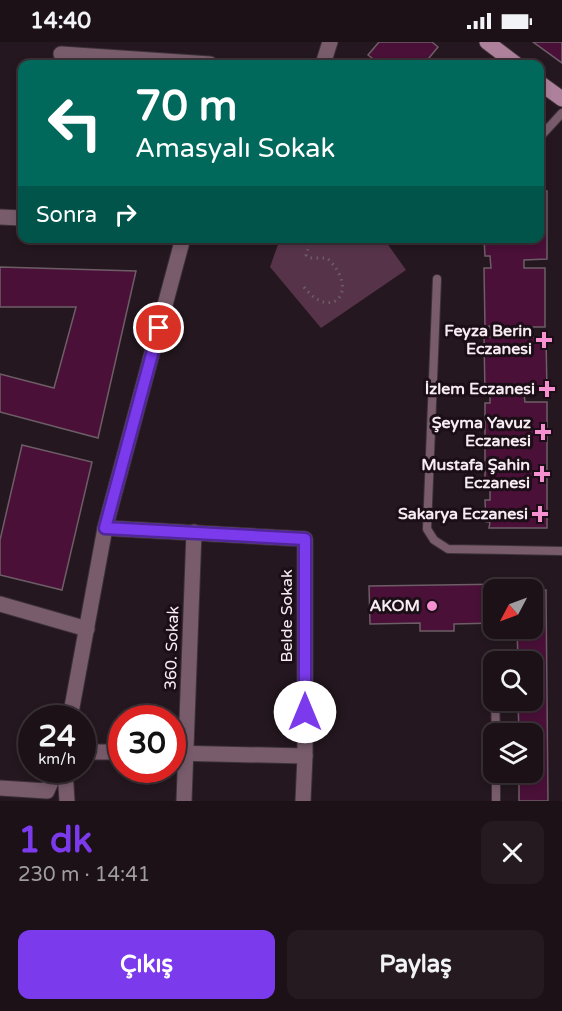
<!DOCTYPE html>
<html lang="tr">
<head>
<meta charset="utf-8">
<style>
  :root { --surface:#1b1117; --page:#241a20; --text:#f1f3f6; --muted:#a09da1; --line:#393136; --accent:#7c3aed }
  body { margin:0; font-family:"Varela Round",sans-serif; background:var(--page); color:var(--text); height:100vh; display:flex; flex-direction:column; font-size:22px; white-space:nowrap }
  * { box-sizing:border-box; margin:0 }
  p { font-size:20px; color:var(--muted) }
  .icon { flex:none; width:33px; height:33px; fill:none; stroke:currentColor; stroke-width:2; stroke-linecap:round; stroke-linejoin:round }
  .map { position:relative; height:759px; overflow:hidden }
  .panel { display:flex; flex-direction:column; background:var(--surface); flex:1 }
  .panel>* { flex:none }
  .banner { position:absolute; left:18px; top:18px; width:526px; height:183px; border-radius:12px; box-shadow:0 3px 9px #0003,0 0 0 2px var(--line); background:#00695c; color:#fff; overflow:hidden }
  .needle { width:39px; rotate:229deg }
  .fabs { position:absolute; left:483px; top:537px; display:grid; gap:12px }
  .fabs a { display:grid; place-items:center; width:60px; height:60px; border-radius:12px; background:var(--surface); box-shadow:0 3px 9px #0003,0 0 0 2px var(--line); font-size:30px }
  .speed { position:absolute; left:18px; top:663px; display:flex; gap:12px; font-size:30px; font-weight:700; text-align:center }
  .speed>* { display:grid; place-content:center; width:78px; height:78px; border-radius:50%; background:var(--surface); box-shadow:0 3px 9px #0003,0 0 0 2px var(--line); line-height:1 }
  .speed small { font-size:15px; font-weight:400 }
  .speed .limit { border:9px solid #d22; background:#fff; color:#111 }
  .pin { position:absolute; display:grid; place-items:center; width:51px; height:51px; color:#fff; margin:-26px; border:3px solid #fff; border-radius:50%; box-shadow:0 2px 6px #0007 }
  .me { position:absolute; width:66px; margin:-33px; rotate:0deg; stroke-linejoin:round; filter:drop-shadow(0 0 4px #0008) }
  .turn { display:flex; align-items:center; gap:21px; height:126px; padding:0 18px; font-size:27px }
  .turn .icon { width:78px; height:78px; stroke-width:2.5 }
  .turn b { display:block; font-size:42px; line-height:51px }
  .then { display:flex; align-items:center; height:57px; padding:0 18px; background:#0003; gap:12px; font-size:22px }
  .round { display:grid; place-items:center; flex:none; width:63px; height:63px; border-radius:12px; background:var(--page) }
  .summary { display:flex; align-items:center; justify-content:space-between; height:102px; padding:0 18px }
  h1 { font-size:36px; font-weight:800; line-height:45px; color:var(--accent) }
  .button { display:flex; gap:12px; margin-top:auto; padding:12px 18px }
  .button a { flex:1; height:69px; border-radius:12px; background:var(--accent); color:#fff; font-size:24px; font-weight:800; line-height:69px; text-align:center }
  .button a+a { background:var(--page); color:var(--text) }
  .status { display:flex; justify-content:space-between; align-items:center; height:42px; padding:0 30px; background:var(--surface); direction:ltr }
  .status svg { height:16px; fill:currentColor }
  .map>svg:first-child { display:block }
</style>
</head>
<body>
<div class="status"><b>14:40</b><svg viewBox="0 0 49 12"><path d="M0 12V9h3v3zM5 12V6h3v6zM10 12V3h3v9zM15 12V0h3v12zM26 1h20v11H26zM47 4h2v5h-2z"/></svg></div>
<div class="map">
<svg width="562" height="759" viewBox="0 0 562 759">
  <rect width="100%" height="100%" fill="#24171f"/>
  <path fill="#573349" d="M384,197L406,228L321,286L270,225L280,197Z"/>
  <g fill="#4a1038" stroke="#6d5d66" stroke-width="1.5">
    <path d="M379,0H432L438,5L424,22H380L368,13Z"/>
    <path d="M533,0H562V21Z"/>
    <path d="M540,149H547V217L524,218V226H545V285H530V295H546L547,350H524L525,360H547V486H489L490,480H486L485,458H490V445H485V361H490V352H485L484,295H490V284L485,285L484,226H491L490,214H485L484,196H540Z"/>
    <path d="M0,225L136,229L98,396L0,370V332L54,346L76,265H0Z"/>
    <path d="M22,403L92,420L62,548L0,533V498Z"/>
    <path d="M508,542V548H494V581L454,582V589H420V581L370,582L369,544Z"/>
    <path d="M532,548H546L548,759H519V730H532V692H519L518,658H532V620H518L517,586H532Z"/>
  </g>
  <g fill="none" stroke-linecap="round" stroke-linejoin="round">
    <defs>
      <g id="lane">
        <path d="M540,95L562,71"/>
        <path d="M437,237L427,487L434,498L448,507L562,509"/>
        <path d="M495,658L496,692"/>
        <path d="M496,730V759"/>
      </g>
      <g id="street">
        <path d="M61,12L210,22"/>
        <path d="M323,22L330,0"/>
        <path d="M0,175L22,176"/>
        <path d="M105,486L305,497V714L303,759"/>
        <path d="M0,562L87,587"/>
        <path d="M70,676L105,486L183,196"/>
        <path d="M82,710H122"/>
        <path d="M172,711L305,714"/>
        <path d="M65,728L67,759"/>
        <path d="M0,746L47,749L56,728"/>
        <path d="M184,759L194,490"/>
      </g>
      <g id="secondary">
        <path d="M487,0L516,22"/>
        <path d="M540,41L562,57"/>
      </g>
    </defs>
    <use href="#lane" stroke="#3d3138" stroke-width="10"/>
    <use href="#street" stroke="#3d3138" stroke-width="17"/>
    <use href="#secondary" stroke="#3d3138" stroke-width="17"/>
    <path stroke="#6b5f66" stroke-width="3" stroke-dasharray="1.5 4.5" stroke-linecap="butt" d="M304,245C332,281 361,248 327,216H309L306,213L312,196"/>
    <use href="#lane" stroke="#785c6c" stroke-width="8"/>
    <use href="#street" stroke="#785c6c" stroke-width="15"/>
    <use href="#secondary" stroke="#ad809b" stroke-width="15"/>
  </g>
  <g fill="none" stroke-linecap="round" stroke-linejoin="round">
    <defs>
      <path id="route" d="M159,286L105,486L305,497V670"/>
    </defs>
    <use href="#route" stroke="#51269a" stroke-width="15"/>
    <use href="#route" stroke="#7c3aed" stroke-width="10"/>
  </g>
  <g fill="#f690d0" stroke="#1b0e16" stroke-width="2">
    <path d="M541 289h6v6h6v6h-6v6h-6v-6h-6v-6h6z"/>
    <path d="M544 338h6v6h6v6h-6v6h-6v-6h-6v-6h6z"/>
    <path d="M540 381h6v6h6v6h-6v6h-6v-6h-6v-6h6z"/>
    <path d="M539 423h6v6h6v6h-6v6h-6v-6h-6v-6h6z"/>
    <path d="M537 463h6v6h6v6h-6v6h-6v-6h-6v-6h6z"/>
    <circle cx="432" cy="564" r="6"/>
  </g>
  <g text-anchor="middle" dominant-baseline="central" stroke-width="6" stroke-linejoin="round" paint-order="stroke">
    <g font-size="16" font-weight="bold" fill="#f6ecf2" stroke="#1b0e16" text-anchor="end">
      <text x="532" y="289">Feyza Berin<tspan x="532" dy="18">Eczanesi</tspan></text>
      <text x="535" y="347">İzlem Eczanesi</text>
      <text x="531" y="381">Şeyma Yavuz<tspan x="531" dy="18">Eczanesi</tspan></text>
      <text x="530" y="423">Mustafa Şahin<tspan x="530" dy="18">Eczanesi</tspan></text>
      <text x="528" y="472">Sakarya Eczanesi</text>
      <text x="420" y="564">AKOM</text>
    </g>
    <g font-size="16" fill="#f6ecf2" stroke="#1b0e16">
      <text transform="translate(287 574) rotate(-90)">Belde Sokak</text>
      <text transform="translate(172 606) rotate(-88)">360. Sokak</text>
    </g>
  </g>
</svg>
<div class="fabs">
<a><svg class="needle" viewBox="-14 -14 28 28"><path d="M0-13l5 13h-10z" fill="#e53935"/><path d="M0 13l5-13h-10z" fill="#a09da1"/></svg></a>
<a><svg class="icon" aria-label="search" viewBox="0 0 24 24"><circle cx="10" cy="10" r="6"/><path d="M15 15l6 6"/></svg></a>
<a><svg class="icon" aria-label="layers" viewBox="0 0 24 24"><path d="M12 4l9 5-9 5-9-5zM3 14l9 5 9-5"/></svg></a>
</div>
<div class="speed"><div>24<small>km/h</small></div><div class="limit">30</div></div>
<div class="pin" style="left:159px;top:286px;background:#d93025"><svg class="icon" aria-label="arrive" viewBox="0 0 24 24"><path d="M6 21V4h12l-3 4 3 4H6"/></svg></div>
<svg class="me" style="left:305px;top:670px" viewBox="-20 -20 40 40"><circle r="19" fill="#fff"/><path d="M0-13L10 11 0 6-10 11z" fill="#7c3aed"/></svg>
<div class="banner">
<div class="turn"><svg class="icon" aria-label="left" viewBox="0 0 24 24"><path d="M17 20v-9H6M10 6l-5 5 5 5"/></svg><div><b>70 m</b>Amasyalı Sokak</div></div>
<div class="then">Sonra<svg class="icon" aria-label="right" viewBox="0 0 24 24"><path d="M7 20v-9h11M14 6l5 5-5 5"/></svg></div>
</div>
</div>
<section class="panel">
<div class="summary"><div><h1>1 dk</h1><p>230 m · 14:41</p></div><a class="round"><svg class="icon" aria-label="close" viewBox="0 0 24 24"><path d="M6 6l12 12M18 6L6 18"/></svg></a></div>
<div class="button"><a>Çıkış</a><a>Paylaş</a></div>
</section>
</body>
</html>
